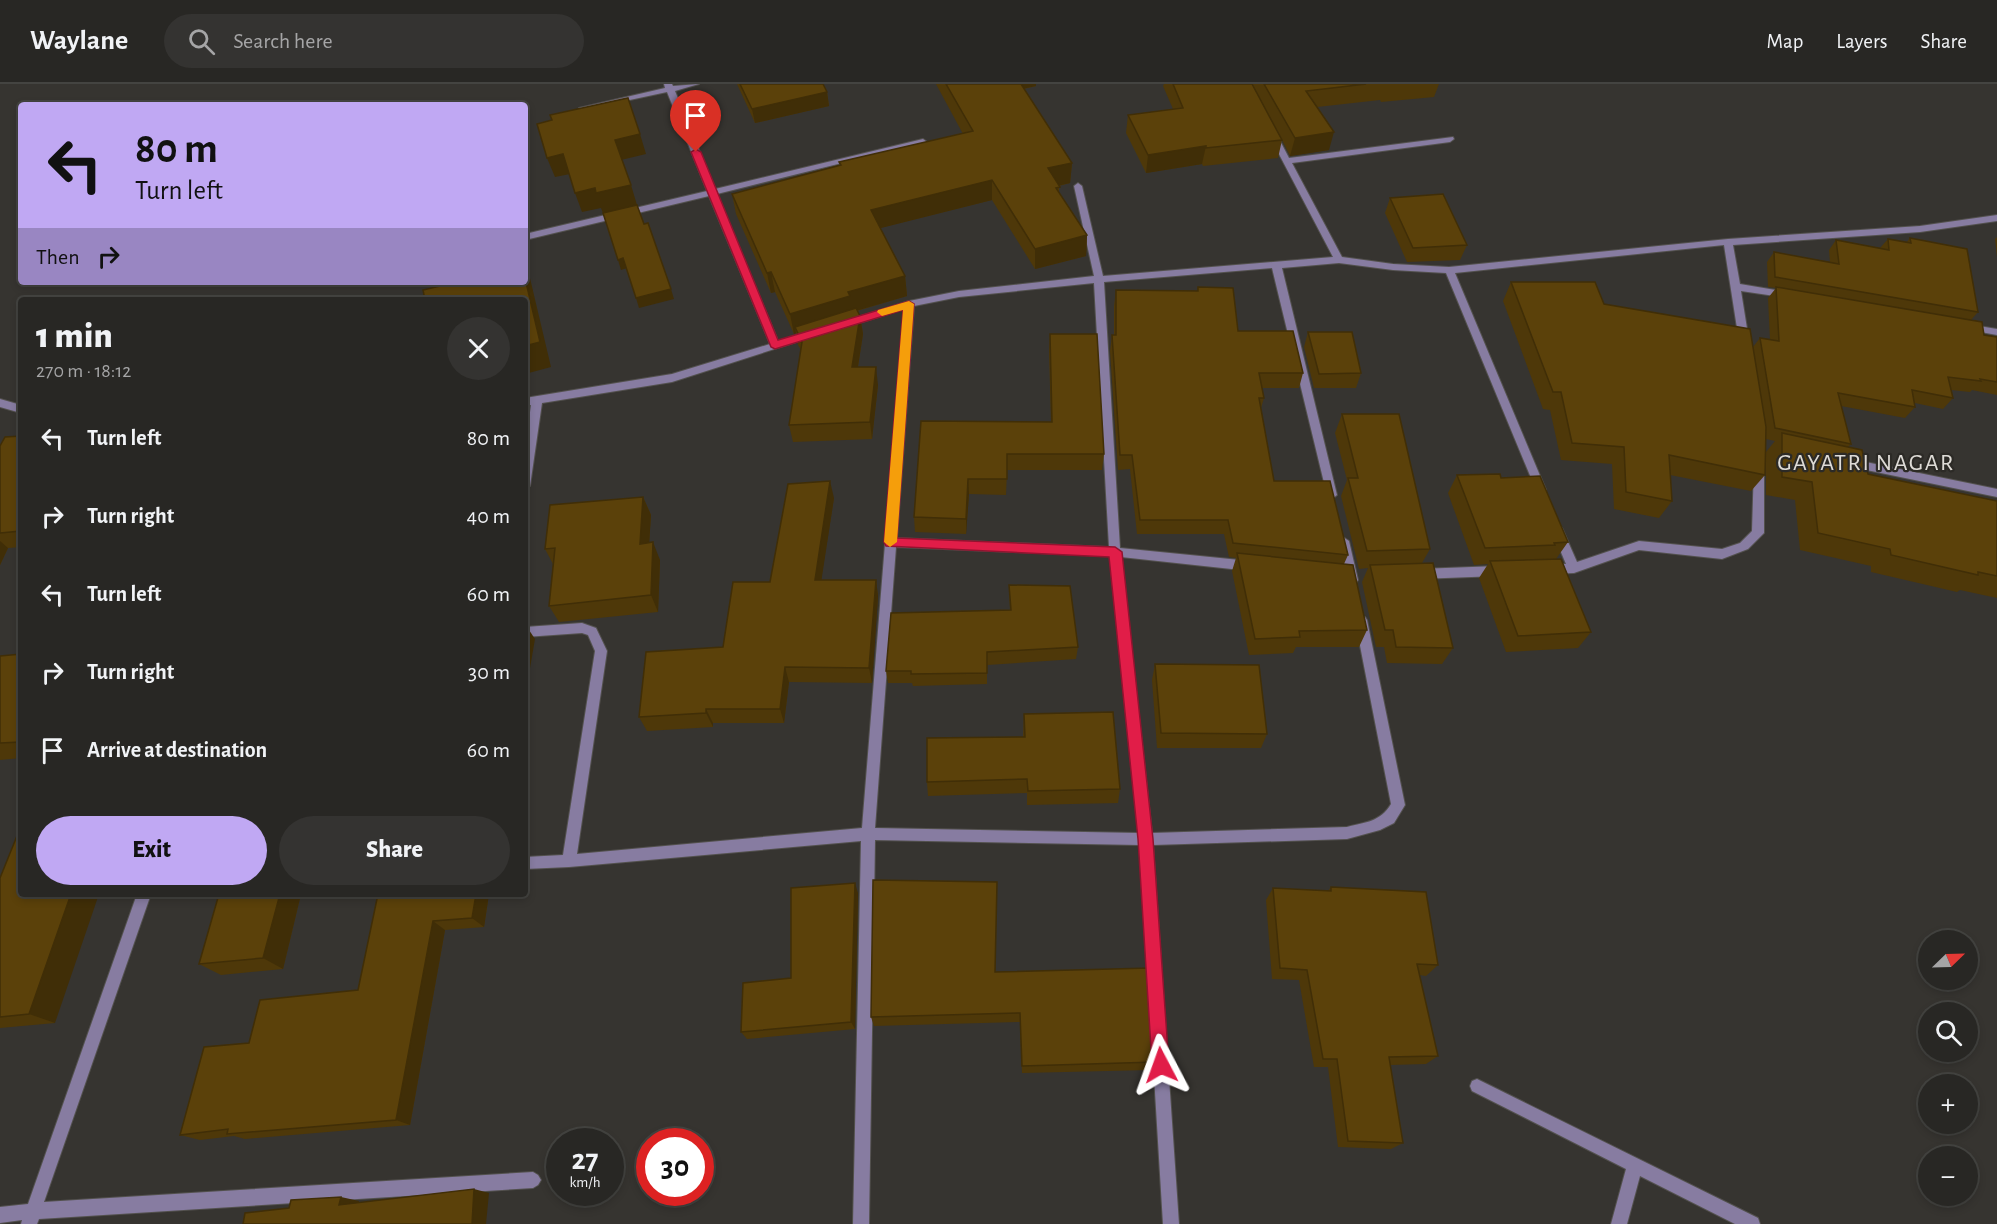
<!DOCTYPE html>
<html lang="en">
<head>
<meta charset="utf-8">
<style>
  :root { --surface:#282724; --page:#343331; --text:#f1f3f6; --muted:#a5a5a6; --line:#444441; --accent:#c0a8f3 }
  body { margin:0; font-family:"Alegreya Sans",sans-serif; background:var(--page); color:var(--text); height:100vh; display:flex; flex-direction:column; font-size:22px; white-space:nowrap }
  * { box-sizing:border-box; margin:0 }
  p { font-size:20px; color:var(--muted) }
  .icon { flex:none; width:33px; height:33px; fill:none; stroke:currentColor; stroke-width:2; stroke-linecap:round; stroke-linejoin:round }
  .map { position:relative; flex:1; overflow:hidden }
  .drawer { position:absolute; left:18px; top:213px; width:510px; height:600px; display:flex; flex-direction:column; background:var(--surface); border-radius:6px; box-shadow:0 3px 9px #0003,0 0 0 2px var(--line) }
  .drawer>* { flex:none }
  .guide { position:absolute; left:18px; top:18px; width:510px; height:183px; border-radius:6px; box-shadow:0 3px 9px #0003,0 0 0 2px var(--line); background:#c0a8f3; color:#111; overflow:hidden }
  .needle { width:39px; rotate:67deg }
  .tools { position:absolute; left:1918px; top:846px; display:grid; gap:12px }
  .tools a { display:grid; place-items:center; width:60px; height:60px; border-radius:50%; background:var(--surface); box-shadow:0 3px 9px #0003,0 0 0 2px var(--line); font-size:30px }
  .speed { position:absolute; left:546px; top:1044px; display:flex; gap:12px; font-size:30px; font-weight:700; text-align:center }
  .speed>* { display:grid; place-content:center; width:78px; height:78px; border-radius:50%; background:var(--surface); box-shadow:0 3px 9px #0003,0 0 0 2px var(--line); line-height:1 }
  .speed small { font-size:15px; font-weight:400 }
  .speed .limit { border:9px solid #d22; background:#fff; color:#111 }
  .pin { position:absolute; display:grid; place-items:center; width:51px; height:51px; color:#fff; margin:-62px -26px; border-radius:50% 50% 50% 0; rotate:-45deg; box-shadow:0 0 6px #0007 }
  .pin .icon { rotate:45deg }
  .me { position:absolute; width:66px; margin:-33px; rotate:356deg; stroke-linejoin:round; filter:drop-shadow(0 0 4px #0008) }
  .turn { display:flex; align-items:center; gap:21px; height:126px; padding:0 18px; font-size:27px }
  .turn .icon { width:78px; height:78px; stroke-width:2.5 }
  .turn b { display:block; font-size:42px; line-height:51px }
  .then { display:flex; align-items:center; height:57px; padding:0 18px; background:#0003; gap:12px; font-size:22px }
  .round { display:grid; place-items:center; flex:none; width:63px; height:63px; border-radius:32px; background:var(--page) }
  .summary { display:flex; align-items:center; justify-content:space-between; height:102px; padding:0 18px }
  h1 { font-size:36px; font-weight:800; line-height:45px }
  .button { display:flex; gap:12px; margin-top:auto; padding:12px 18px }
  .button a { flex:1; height:69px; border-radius:36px; background:var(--accent); color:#111; font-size:24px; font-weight:800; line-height:69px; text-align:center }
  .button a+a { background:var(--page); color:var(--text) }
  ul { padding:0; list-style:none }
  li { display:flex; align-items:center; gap:18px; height:78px; padding:0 18px }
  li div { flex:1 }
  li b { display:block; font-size:22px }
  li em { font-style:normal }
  header { display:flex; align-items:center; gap:36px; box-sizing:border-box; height:84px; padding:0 30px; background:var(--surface); border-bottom:2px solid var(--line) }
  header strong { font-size:28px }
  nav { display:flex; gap:33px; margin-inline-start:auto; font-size:21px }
  .search { width:420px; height:54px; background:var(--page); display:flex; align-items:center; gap:15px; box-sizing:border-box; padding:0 21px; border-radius:33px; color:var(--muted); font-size:22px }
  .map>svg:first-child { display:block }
</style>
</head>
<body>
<header>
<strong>Waylane</strong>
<div class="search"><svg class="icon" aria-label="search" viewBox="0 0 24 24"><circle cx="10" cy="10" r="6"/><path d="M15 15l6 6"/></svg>Search here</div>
<nav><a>Map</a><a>Layers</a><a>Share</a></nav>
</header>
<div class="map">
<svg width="1997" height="1140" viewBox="0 0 1997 1140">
  <rect width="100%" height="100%" fill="#363430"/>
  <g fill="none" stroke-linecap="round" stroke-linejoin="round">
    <defs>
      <g id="street">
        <path d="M664,0H672L673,2L699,0L675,7L715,105L923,55L927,58L717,110L778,257L812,247L817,250L815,252L672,298L542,319L530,402L525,406V364L531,321L525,322V314L672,290L770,260L709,112L525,156V150L707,107L667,8L583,26L579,24L665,4Z"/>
        <path d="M1273,48L1277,51L1289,74L1453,53L1454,55L1450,58L1292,79L1342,173L1393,180L1449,183L1728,155L1920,142L1997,131V137L1920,148L1733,161L1740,200L1788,208L1793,211L1788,214L1741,207L1749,257L1744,260L1739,257L1724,161L1455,189L1546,406L1541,410L1536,406L1446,189L1393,186L1339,179L1282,184L1337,411L1332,415L1327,411L1272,184L1104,198L1120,464L1250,477L1256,482L1250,487L1121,473L1152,749L1347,743C1366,738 1380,738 1391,720L1355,536L1357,533H1365L1367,536L1405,721L1394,739L1380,746L1347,755L1153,761L1179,1140H1163L1140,761L875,756L869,1140H853L861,757L569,783L525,785V773L563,771L595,567L588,551L582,549L525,553V543L582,539L596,544L607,567L577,770L862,744L904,225L846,243L841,240L843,238L909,217L959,207L1094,192L1074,102L1078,99L1082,102L1103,192L1333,173L1269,51ZM1094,199L1109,463L897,454L914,222L959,213ZM896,463L1110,472L1139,749L875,744Z"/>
        <path d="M1967,240L1997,245V251L1964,245V241Z"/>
        <path d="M0,315L21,321V329L0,323Z"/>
        <path d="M1851,375L1997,405V413L1847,382L1846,379L1847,376Z"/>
        <path d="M1759,378L1764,382V449L1748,465L1722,475L1639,466L1574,489L1548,490L1542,485L1548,480H1566L1552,447L1558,443L1562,444L1577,478L1639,457L1722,465L1740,459L1752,447L1754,382Z"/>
        <path d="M1343,453L1349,457L1358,496L1356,499H1348L1346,496L1337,457Z"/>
        <path d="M1498,482L1504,487L1498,492L1419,495L1413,490L1419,485Z"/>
        <path d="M137,810H151L44,1118L533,1088L538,1091L541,1096L538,1101L533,1104L39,1135L37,1140H21L22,1136L0,1139V1123L28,1120Z"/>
        <path d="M1477,995L1758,1134L1760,1140H1735L1640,1092L1627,1140H1611L1626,1085L1472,1007L1470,1002L1472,997Z"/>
      </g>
    </defs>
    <use href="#street" stroke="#53514e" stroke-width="2"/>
    <use href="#street" fill="#877ca1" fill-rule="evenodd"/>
  </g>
  <g fill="#4e3809">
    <path d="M737,0H823L827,8L829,22L755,39Z"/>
    <path d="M936,0H1036V2L1024,5L1072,79L1070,99L1059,102V109L1087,151L1086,172L1035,185L992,116L880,144L905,192L907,212L857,227L860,232L863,250L858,283L878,301L872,355L793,358L789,341L801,266L798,261L796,249L794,250L775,208L771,209L736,130L732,110L840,81L839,78L963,50Z"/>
    <path d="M1164,0H1439L1434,13L1381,18L1380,16L1317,23L1329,66L1290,72L1282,56L1278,74L1203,82L1202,80L1146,89L1126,49L1128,31L1173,25L1163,2Z"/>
    <path d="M1390,114L1467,161L1460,176L1407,178L1385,129Z"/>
    <path d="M1997,153V173L1995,155Z"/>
    <path d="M1910,154L1978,228L1971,236L1984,251L1997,253V311L1972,306L1970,308L1951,306L1953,314L1943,325L1915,319V323L1905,334L1841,322L1851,360L1848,363L1868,390L1997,417V514L1960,506L1957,508L1871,488V482L1800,466L1795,416L1766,411V368L1775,357L1766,355L1765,391L1751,407L1670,391L1672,417L1659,434L1614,425L1612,380L1561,376L1550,326L1543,325L1503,217L1511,198L1604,220L1753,263L1760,254L1770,256L1768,214L1776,204L1768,203L1767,178L1774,168L1830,178L1829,166L1836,156L1880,164L1888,155L1906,159Z"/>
    <path d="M1198,203L1238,247L1303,289L1299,304H1262L1264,314L1261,324L1274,397L1348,471L1344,480L1367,546L1359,563H1296L1293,569L1249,571L1232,487L1236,474L1229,473L1224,450H1137L1130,385L1118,386L1110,267L1112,251H1114V222L1116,206L1197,207Z"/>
    <path d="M1308,248L1361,289L1356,304H1314L1304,263Z"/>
    <path d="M1050,250L1104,370L1102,386H1007L1006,411L969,410L966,450L915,448L914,433L1051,338L1049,267Z"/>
    <path d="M1342,330L1430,465L1422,479L1453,564L1442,580L1387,579L1384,563H1376L1362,498L1368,484L1359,485L1341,412L1347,396L1335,349Z"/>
    <path d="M21,352V463L8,464L0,481V362Z"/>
    <path d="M1457,391L1568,458L1556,475L1591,548L1578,564L1506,568L1479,494L1488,480L1474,481L1448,409Z"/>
    <path d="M643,413L651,431L649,459L660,476L658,528L559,538L549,522L553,480L545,465Z"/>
    <path d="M834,414L821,496H876L878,512L872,599L789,598L784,639H713V643L647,647L639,633L723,563Z"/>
    <path d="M1009,501L1078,563L1076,575L987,581V600L913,602L912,599H888L886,587L1010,527Z"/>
    <path d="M21,570V674L0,676V572Z"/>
    <path d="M1155,580L1267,650L1261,664H1157L1152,596Z"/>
    <path d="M1024,630L1120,705L1118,719L1027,721V709L928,712L927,698L1023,653Z"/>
    <path d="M0,794L55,939L0,944Z"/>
    <path d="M1331,803L1438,881L1426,892L1419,891L1438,972L1426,980L1390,981L1403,1059L1391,1065L1338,1063L1328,983H1314L1299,896L1272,895L1266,816L1273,804L1328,807Z"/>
    <path d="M858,809L855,945L747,955L741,948L791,894Z"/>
    <path d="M219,810H301L283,885L221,891L199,880Z"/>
    <path d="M378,810H489L484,843L445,846L410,1041L245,1055L234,1052L200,1056L180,1051L249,959L358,906Z"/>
    <path d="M995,888L1156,978L1151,986L1022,989L1020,938L874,942L871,933Z"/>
  </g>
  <g fill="#402e07">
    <path d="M1012,0H1036V2L1012,7Z"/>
    <path d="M827,8L829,22L755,39L752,25Z"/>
    <path d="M1334,48L1329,66L1290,72L1295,54Z"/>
    <path d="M640,50L646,70L621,76L615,56Z"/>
    <path d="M1206,62L1202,80L1146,89L1148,71Z"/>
    <path d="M563,70L570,90L555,93L547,74Z"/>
    <path d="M1072,79L1070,99L1047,104L1048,84Z"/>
    <path d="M992,96V116L873,146L871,126Z"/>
    <path d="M631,101L637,121L603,129L601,124L582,128L575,109L595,104Z"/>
    <path d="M1087,151L1086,172L1035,185V165Z"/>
    <path d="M525,173L551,283L525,290V291Z"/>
    <path d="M623,174L627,184L621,186L618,176Z"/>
    <path d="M771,188L775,208L771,209L767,189Z"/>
    <path d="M905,192L907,212L852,228L795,243L796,249L794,250L790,230L848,208Z"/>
    <path d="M671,205L674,215L639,224L636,214Z"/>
    <path d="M860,232L863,250L855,301L852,283Z"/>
    <path d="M876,283L878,301L872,355L870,338Z"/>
    <path d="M968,395L969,410L966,450V435Z"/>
    <path d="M830,397L834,414L819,512L815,496Z"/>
    <path d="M643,413L651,431L648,477L640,460Z"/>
    <path d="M0,457L8,464L0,481Z"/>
    <path d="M653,458L660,476L658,528L651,511Z"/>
    <path d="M876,496L878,512L872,599L869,584Z"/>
    <path d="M525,540L535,555L525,613Z"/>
    <path d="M785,583L789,598L784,639L780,625Z"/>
    <path d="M706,625L713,639V643L706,629Z"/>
    <path d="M855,799L858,809L855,945L851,938Z"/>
    <path d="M71,810H99L55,939L29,930Z"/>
    <path d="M280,810H301L283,885L263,874Z"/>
    <path d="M476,810H489L484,843L472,834Z"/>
    <path d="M433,837L445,846L410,1041L396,1036Z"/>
    <path d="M474,1105L489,1109L486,1140H472Z"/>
    <path d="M341,1113L359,1117L357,1125L339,1121Z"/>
  </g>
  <g fill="#5b410a" stroke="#402e07" stroke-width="1.5">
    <path d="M740,0H823L827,8L752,25Z"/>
    <path d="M946,0H1021L1072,79L1048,84L1060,103L1056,104L1087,151L1035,165L992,96L871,126L905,192L848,208L850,212L790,230L771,188L767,189L732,110L841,81L839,78L973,47Z"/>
    <path d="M1173,0H1252L1282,56L1206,64V62L1148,71L1128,31L1183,24Z"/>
    <path d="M1264,0H1366L1306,7L1334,48L1295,54Z"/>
    <path d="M628,14L640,50L615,56L631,101L596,109L595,104L575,109L563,70L547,74L537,40L552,36L550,31Z"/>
    <path d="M1443,110L1467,161L1413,164L1390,114Z"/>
    <path d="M637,121L644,140L648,139L671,205L636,214L623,174L618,176L603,129Z"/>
    <path d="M1910,154L1967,165L1978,228L1775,193L1774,168L1839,180L1836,156L1889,166L1888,155L1911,159Z"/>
    <path d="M525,194L540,258L525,262V216H425L423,206L457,198H525Z"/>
    <path d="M1511,198H1595L1604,220L1750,245L1766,343L1765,391L1669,371L1672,417L1626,408L1624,363L1572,359L1561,308H1553Z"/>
    <path d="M1198,203L1233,204L1238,247H1293L1303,289H1259L1264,314H1259L1274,397H1330L1348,471L1233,459L1228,436H1140L1132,371H1120L1112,251H1116V206L1198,207Z"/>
    <path d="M1776,203L1982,238L1984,251L1997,253V298L1980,295L1981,297L1948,293L1953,314L1912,306L1915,323L1838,309L1851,360L1775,344L1760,254L1779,257Z"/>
    <path d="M856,224L860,232L852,283H876L870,338L789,341L802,258L795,243Z"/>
    <path d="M1308,248H1352L1361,289L1319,290Z"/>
    <path d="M1050,250H1097L1104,370H1007V395H968L966,435L914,433L921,337L1052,338Z"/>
    <path d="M1342,330H1399L1430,465L1367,467L1348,394H1358Z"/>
    <path d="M1782,349L1862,366L1868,390L1997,417V492L1978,488V491L1891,471L1890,465L1818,449L1812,398L1782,393Z"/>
    <path d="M21,352V447L0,449V362L5,353Z"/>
    <path d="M1500,390L1501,394L1540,392L1568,458L1554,459L1555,461L1485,464L1457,391Z"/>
    <path d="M830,397L815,496H876L869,584L785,583L780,625H706V629L639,633L646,568L723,563L733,498H770L788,400Z"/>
    <path d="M643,413L640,460L653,458L651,511L549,522L555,464L545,465L550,421Z"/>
    <path d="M1237,469L1353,481L1367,546L1299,547L1300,553L1255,555Z"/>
    <path d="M1561,475L1591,548L1518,552L1490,477Z"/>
    <path d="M1433,479L1453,564L1396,563L1393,546H1385L1370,481Z"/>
    <path d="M1009,501L1070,502L1078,563L987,568V589L911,590V587H886L891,529L1011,526Z"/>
    <path d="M21,570V658L0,659V572Z"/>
    <path d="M1155,580L1259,581L1267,650L1161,649Z"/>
    <path d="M1113,628L1120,705L1028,707L1027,695L927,698V654L1025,653L1024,630Z"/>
    <path d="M21,742V810H71L29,930L0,933V794Z"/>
    <path d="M873,796L997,798L995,888L1150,884L1156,978L1022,982L1020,929L871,933Z"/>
    <path d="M855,799L851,938L741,948L743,899L791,894V804Z"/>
    <path d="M1331,803L1426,808L1438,881L1417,880L1438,972L1389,973L1403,1059L1348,1057L1337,975H1323L1307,886L1280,884L1273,804L1331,807Z"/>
    <path d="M219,810H280L263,874L199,880Z"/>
    <path d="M378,810H476L472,834L433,837L396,1036L227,1050L228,1045L180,1051L204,963L249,959L260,916L358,906Z"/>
    <path d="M474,1105L472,1140H243L245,1129L289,1124L291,1116L341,1113L339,1121Z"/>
  </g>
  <path fill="#e11d48" stroke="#92132f" stroke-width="1.5" d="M696,65L701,68L778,256L909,217L914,220L897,454L1115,463L1122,468L1153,755L1169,981L1167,987L1161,990L1155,987L1152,981L1138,755L1109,473L886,462L884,458L903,226L775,265L771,263L691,68Z"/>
  <path fill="#f59e0b" d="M909,217L914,220L897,458L890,463L884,458L903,226L882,232L877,228L878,226Z"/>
  <g text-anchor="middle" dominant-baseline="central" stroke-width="4.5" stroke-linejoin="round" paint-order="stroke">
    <g font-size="24" letter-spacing="1.5" fill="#dedbd6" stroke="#2c2a26">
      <text x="1866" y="379">GAYATRI NAGAR</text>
    </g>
  </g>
</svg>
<div class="tools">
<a><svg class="needle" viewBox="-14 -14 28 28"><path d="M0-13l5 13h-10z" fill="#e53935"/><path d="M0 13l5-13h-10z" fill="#a5a5a6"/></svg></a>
<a><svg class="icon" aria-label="search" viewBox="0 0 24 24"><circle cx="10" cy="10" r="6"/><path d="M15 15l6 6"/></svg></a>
<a>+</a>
<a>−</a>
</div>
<div class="speed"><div>27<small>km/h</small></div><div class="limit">30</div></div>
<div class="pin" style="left:696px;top:68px;background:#d93025"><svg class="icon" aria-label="arrive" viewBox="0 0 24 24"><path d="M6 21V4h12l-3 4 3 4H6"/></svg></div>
<svg class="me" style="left:1161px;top:981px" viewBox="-20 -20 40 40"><path d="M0-17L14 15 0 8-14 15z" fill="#e11d48" stroke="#fff" stroke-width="4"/></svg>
<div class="guide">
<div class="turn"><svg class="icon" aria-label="left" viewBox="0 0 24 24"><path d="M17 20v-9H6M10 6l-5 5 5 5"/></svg><div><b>80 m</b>Turn left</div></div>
<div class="then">Then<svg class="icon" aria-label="right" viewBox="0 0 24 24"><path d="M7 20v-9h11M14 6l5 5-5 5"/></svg></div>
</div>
<section class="drawer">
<div class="summary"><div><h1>1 min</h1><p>270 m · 18:12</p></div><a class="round"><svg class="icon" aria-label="close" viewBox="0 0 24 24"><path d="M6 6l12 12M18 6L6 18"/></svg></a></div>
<ul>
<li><svg class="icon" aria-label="left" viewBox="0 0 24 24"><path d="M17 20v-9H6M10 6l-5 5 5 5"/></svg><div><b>Turn left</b></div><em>80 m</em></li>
<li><svg class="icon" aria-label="right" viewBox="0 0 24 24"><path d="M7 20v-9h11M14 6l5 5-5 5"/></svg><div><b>Turn right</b></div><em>40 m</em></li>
<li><svg class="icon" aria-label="left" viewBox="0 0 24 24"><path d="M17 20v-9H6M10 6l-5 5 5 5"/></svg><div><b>Turn left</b></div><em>60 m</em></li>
<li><svg class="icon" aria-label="right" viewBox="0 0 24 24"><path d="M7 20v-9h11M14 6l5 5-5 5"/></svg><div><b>Turn right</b></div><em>30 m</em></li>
<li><svg class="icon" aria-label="arrive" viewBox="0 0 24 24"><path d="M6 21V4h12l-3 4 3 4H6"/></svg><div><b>Arrive at destination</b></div><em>60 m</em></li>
</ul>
<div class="button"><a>Exit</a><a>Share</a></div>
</section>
</div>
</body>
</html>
